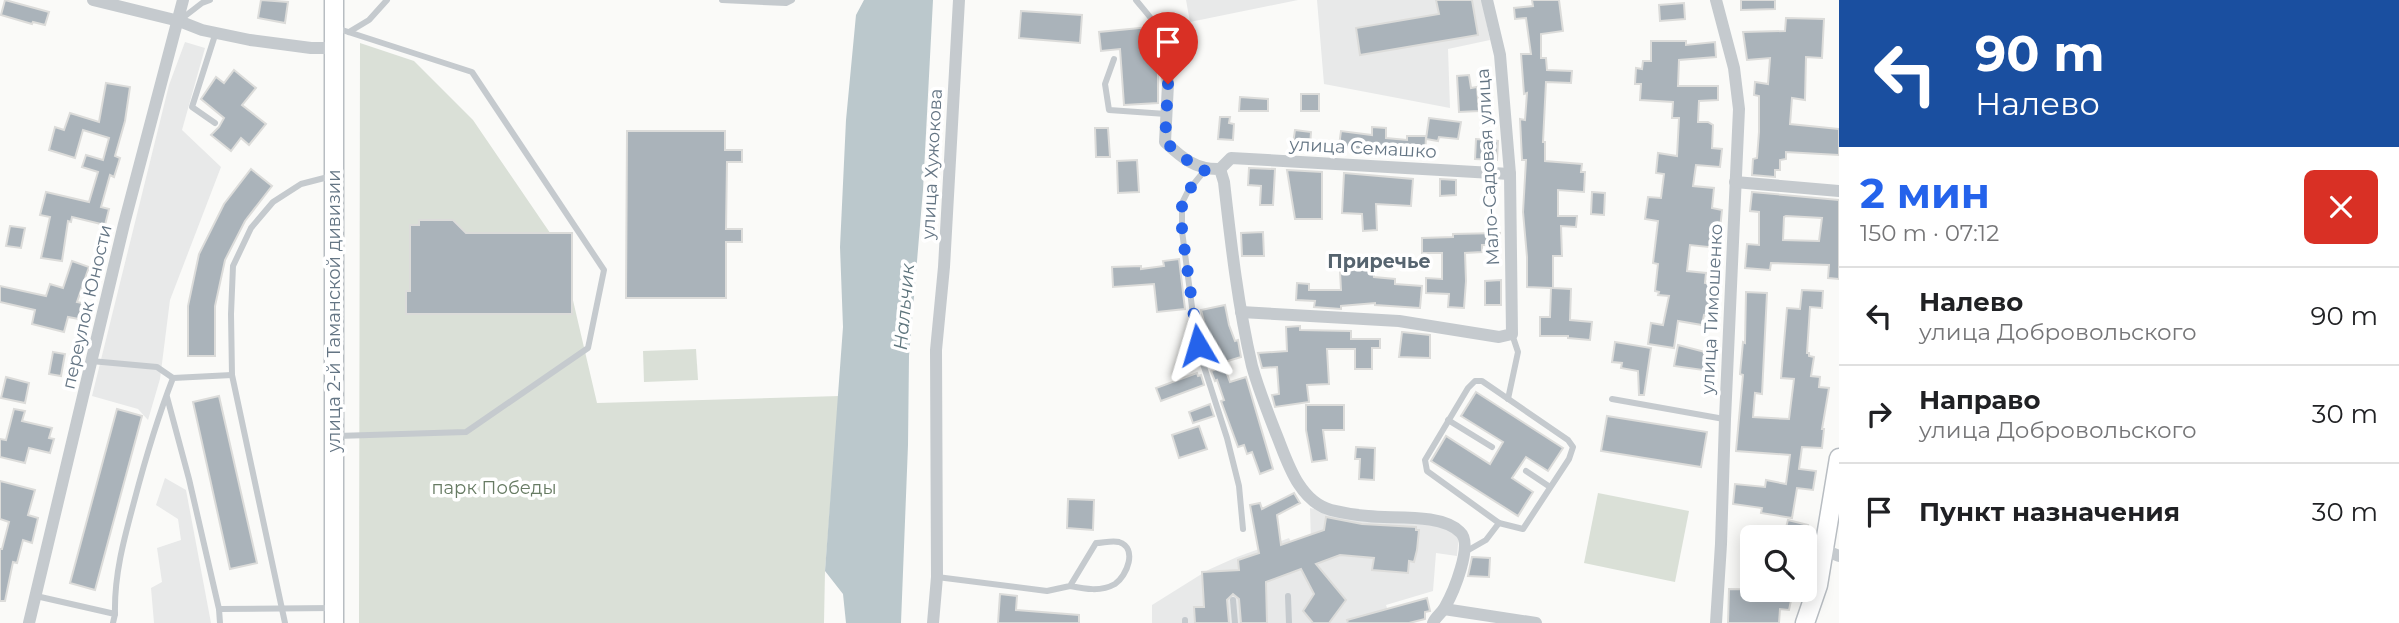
<!DOCTYPE html>
<html lang="ru">
<head>
<meta charset="utf-8">
<style>
  :root { --surface:#fff; --page:#f2f2f2; --text:#202124; --muted:#757577; --line:#e0e0e0; --accent:#2563eb }
  body { margin:0; font-family:Montserrat,sans-serif; background:var(--page); color:var(--text); height:100vh; display:flex; flex-direction:column; font-size:26px; white-space:nowrap }
  * { box-sizing:border-box; margin:0 }
  p { font-size:23px; color:var(--muted) }
  .icon { flex:none; width:38px; height:38px; fill:none; stroke:currentColor; stroke-width:2; stroke-linecap:round; stroke-linejoin:round }
  .map { position:relative; flex:1; overflow:hidden }
  .details { display:flex; flex-direction:column; background:var(--surface); width:560px }
  .details>* { flex:none }
  .hud { background:#1a4fa0; color:#fff; overflow:hidden }
  .fabs { position:absolute; left:1740px; top:525px; display:grid; gap:14px }
  .fabs a { display:grid; place-items:center; width:77px; height:77px; border-radius:10px; background:var(--surface); box-shadow:0 4px 18px #0003; font-size:35px }
  .pin { position:absolute; display:grid; place-items:center; width:60px; height:60px; color:#fff; margin:-72px -30px; border-radius:50% 50% 50% 0; rotate:-45deg; box-shadow:0 0 7px #0007 }
  .pin .icon { rotate:45deg }
  .me { position:absolute; width:77px; margin:-38px; rotate:353deg; stroke-linejoin:round; filter:drop-shadow(0 0 5px #0008) }
  .turn { display:flex; align-items:center; gap:24px; height:147px; padding:0 21px; font-size:32px }
  .turn .icon { width:91px; height:91px; stroke-width:2.5 }
  .turn b { display:block; font-size:49px; line-height:60px }
  .round { display:grid; place-items:center; flex:none; width:74px; height:74px; border-radius:10px; background:var(--page) }
  .headline { display:flex; align-items:center; justify-content:space-between; height:119px; padding:0 21px }
  h1 { font-size:42px; font-weight:700; line-height:52px; color:var(--accent) }
  ul { padding:0; list-style:none }
  li { display:flex; align-items:center; gap:21px; height:98px; padding:0 21px; border-top:2px solid var(--line) }
  li div { flex:1 }
  li b { display:block; font-size:26px }
  li em { font-style:normal }
  main { display:flex; flex:1; min-height:0 }
  .map>svg:first-child { display:block }
</style>
</head>
<body>
<main>
<div class="map">
<svg width="1839" height="623" viewBox="0 0 1839 623">
  <rect width="100%" height="100%" fill="#fafaf8"/>
  <g fill="#e8e9e9">
    <path d="M1186,0H1298L1190,22Z"/>
    <path d="M1317,0H1482L1490,40L1448,49L1450,108L1324,84Z"/>
    <path d="M185,42L205,48L182,130L221,167L170,300L160,379L148,420L138,409L92,396L169,85Z"/>
    <path d="M165,478L186,490L211,623H154L151,588L162,582L157,548L181,540L178,519L156,505Z"/>
    <path d="M1310,508L1350,517L1436,524L1459,533L1457,556L1436,553L1433,591L1386,605L1392,623H1152V605L1208,570L1237,557L1289,538L1295,550L1311,543Z"/>
  </g>
  <g fill="#dae0d7">
    <path d="M360,43L414,61L473,120L561,249L597,403L839,396L825,571L824,623H359Z"/>
    <path d="M696,349L698,380L644,382L643,351Z"/>
    <path d="M1598,493L1689,511L1675,582L1584,563Z"/>
  </g>
  <path fill="#bbc8cc" d="M864,0H933L923,190L909,356L908,445L901,623H846L843,594L825,571L843,327L840,247L846,120L856,15Z"/>
  <g fill="#aab3ba" stroke="#dcdcda" stroke-width="2" fill-rule="evenodd">
    <path d="M5,0L49,12L45,25L33,22L32,24L1,15Z"/>
    <path d="M261,0L288,2L285,23L258,18Z"/>
    <path d="M1436,0H1472L1478,35L1360,55L1356,28L1439,14Z"/>
    <path d="M1532,0H1559L1563,31L1541,34V58H1546L1547,70L1572,71L1571,83L1546,82L1543,142H1545V161L1582,164L1581,172H1585L1584,192L1558,190V216H1577L1576,227L1561,226L1562,256H1553V288L1571,289L1570,320L1592,322L1590,340L1568,338V336H1540V317H1550L1551,288L1527,287V257L1523,212L1526,160H1522L1520,119L1525,120L1527,93L1524,94L1521,54H1531L1526,18L1515,19L1514,8L1533,6Z"/>
    <path d="M1741,0H1775V9L1741,10Z"/>
    <path d="M1684,3L1685,19L1660,21L1659,5Z"/>
    <path d="M1021,11L1082,15L1080,43L1019,38Z"/>
    <path d="M1786,18L1824,19L1822,58L1806,57L1805,100L1792,98L1790,124L1839,129V155L1786,152V159L1780,160V170H1775V177L1752,175L1753,159L1757,158L1759,132V96L1754,95L1755,82L1768,84L1770,58L1747,60L1743,32L1785,31Z"/>
    <path d="M1150,27L1156,38L1158,51V103L1124,105L1120,49L1101,51L1099,32Z"/>
    <path d="M1651,41H1686V45L1715,42L1716,57L1679,60L1678,86H1718V100L1699,101L1698,122H1708L1713,125L1712,148L1722,149L1720,167L1696,165L1693,186L1714,188L1712,208L1722,210L1718,248L1690,245L1687,271L1706,273L1705,283L1713,284L1710,305L1716,306L1715,317L1704,315L1702,325L1678,321L1674,348L1648,344L1651,323L1663,325L1669,296L1658,295L1659,292L1655,291L1658,264L1653,263L1658,221L1645,219L1648,197L1661,198L1664,174L1656,173L1658,153L1677,156L1679,118H1672L1673,102L1640,100L1641,84H1635L1636,68L1642,69L1643,61H1651Z"/>
    <path d="M234,70L256,88L242,105L266,124L249,145L241,138L231,151L211,135L219,127L224,118L201,99L216,77L224,83Z"/>
    <path d="M1469,75L1471,88L1477,87L1479,111L1459,112L1457,76Z"/>
    <path d="M106,83L130,87L125,121L115,156L120,158L114,177L110,175L101,207L109,209L105,225L72,217L71,222L68,221L62,261L41,258L50,217L40,215L46,192L89,202L98,172L82,167L86,155L103,160L109,138L83,130L75,158L49,150L55,127L64,130L70,113L99,122Z"/>
    <rect x="1301" y="94" width="18" height="17"/>
    <path d="M1240,97L1268,99V111H1239Z"/>
    <path d="M1220,117H1230L1229,123L1234,124L1233,140L1218,139Z"/>
    <path d="M1429,118L1461,122L1458,139L1439,137L1438,141L1426,139Z"/>
    <path d="M1372,127L1386,128V138L1407,140V136H1426L1425,157L1371,154V151L1339,146L1341,131L1372,135Z"/>
    <path d="M1095,128H1108L1110,157H1096Z"/>
    <path d="M1295,130L1311,132L1310,146L1304,145V151L1292,150Z"/>
    <path d="M627,131H725V150H742V162H727L726,229H742V242H726V298H626Z"/>
    <path d="M1476,139L1498,141L1497,160L1475,159Z"/>
    <path d="M1137,160L1139,192L1118,193L1117,161Z"/>
    <path d="M1249,168L1275,169L1273,205H1260L1261,186L1248,185Z"/>
    <path d="M251,169L272,186L245,221L225,260L215,306V356H188V306L199,254L224,204Z"/>
    <path d="M1287,170L1322,172V219H1295Z"/>
    <path d="M1344,173L1413,179L1411,206L1376,204L1377,230L1363,231L1362,214L1342,213Z"/>
    <path d="M1440,179L1456,180V195L1440,196Z"/>
    <path d="M1592,192L1605,193L1604,215L1591,214Z"/>
    <path d="M1752,192L1839,200V279L1828,278L1829,265L1771,263L1770,270L1745,268L1747,244L1759,245V212L1750,211ZM1786,216L1822,218L1819,241L1783,240L1784,217Z"/>
    <path d="M419,220H453L466,233H572V314H406V291H410V225H419Z"/>
    <path d="M10,226L25,228L21,248L6,246Z"/>
    <path d="M1263,232L1264,256H1242L1241,233Z"/>
    <path d="M1500,233V245H1482V252L1465,253L1466,281L1464,308L1448,307L1449,294L1426,293V278L1442,279V253H1422V238L1453,237V234Z"/>
    <path d="M1179,259L1185,309L1157,312L1154,284L1113,287L1112,267L1141,266V269L1164,266L1163,261Z"/>
    <path d="M72,261L89,267L77,302L82,303L79,319L68,317L64,332L32,324L35,310L0,302V286L46,296L50,284L63,288Z"/>
    <path d="M1373,268L1374,277L1395,279V284L1422,286L1420,308L1375,305V303L1341,306V309L1314,307L1315,301L1296,300L1297,283L1309,284V290H1341L1340,271Z"/>
    <path d="M1501,280V305H1485V281Z"/>
    <path d="M1802,290L1823,291L1822,308L1810,307L1807,353H1809V356L1814,357L1811,376L1820,377L1819,387L1829,388L1822,429H1824L1822,448L1802,447L1799,469L1816,471L1813,490L1797,488L1792,518L1761,513L1762,508L1733,504L1735,484L1765,487L1766,480L1786,484L1790,455L1736,451L1743,375L1740,374L1743,342L1745,343L1746,292L1767,293L1762,394L1755,393L1753,417L1789,419L1794,379L1781,378L1787,308L1800,309Z"/>
    <path d="M1225,305L1229,325L1235,341L1238,340L1241,357L1215,365L1201,310Z"/>
    <path d="M1300,326V330L1351,331V339H1380V348H1372V369H1355V349H1327L1329,384L1307,385L1309,402L1275,407L1272,395L1279,394L1277,367L1262,368L1258,353L1287,351L1286,327Z"/>
    <path d="M1402,332L1430,335V358L1399,357Z"/>
    <path d="M1615,342L1651,348L1644,395H1639L1638,371L1621,368L1622,363L1612,362Z"/>
    <path d="M1678,345L1709,353L1708,358L1712,359L1710,371L1674,366Z"/>
    <path d="M53,352L65,354L61,376L49,374Z"/>
    <path d="M1224,366L1230,382L1246,377L1273,469L1260,474L1252,452L1247,454L1244,445L1238,447L1221,401L1224,400L1217,380L1215,381L1211,371Z"/>
    <path d="M1197,373L1198,376L1201,375L1204,385L1161,401L1156,388Z"/>
    <path d="M6,377L29,383L25,403L1,398Z"/>
    <path d="M1476,392L1563,448L1548,471L1526,457L1512,478L1533,492L1518,516L1431,461L1446,436L1490,464L1503,442L1461,416Z"/>
    <path d="M219,396L257,563L230,569L193,402Z"/>
    <path d="M1210,404L1214,416L1193,423L1189,412Z"/>
    <path d="M1306,405H1344V430H1323L1327,460L1312,462L1306,430Z"/>
    <path d="M14,409L25,411L22,421L52,428L49,438L54,439L50,453L29,448L25,463L0,457V439L6,440Z"/>
    <path d="M117,409L142,416L95,590L70,583Z"/>
    <path d="M1607,416L1707,432L1701,467L1601,451Z"/>
    <path d="M1199,426L1207,449L1179,458L1172,435Z"/>
    <path d="M1356,447L1375,448L1374,480L1359,479L1360,459H1355Z"/>
    <path d="M0,481L35,490L28,515L38,518L32,543L23,540L17,563L13,562L5,601H0V549H2L9,522L0,519Z"/>
    <path d="M1294,493L1300,503L1277,515L1281,545L1324,530L1326,517L1362,524L1416,527V530H1419L1417,550L1414,562L1409,561L1408,573L1372,570L1374,558L1340,555L1316,564L1346,600L1329,623H1313L1303,611L1314,594L1301,569L1266,582L1267,623H1241L1239,599L1233,594L1227,600L1229,623H1195L1194,607H1204L1202,572L1239,570L1238,560L1259,553L1250,505L1260,503L1262,509Z"/>
    <path d="M1068,499L1094,500L1093,530L1067,528Z"/>
    <path d="M1788,520L1808,525L1805,537L1784,535Z"/>
    <path d="M1472,557L1490,558L1489,577L1468,576Z"/>
    <path d="M1729,589L1773,590L1772,593L1792,596L1789,610L1780,609L1779,623H1728Z"/>
    <path d="M1000,594L1017,596L1016,610L1079,615V623H998Z"/>
    <path d="M1427,598L1430,611L1425,612V619L1409,623H1348L1347,620Z"/>
  </g>
  <g fill="none" stroke-linecap="round" stroke-linejoin="round">
    <defs>
      <g id="secondary">
        <path d="M334,623V0"/>
        <path d="M1805,623L1818,585L1839,458"/>
      </g>
    </defs>
    <use href="#secondary" stroke="#b8bdc2" stroke-width="21"/>
    <g stroke="#c5cace" stroke-width="6">
      <path d="M722,0L786,3L792,0"/>
      <path d="M1136,0C1153,21 1162,27 1165,55"/>
      <path d="M180,20L202,3L210,0"/>
      <path d="M336,28L472,72L604,270L588,348L466,432L337,436"/>
      <path d="M349,32L369,20L387,0"/>
      <path d="M1114,59L1105,84L1109,110L1166,114"/>
      <path d="M215,123L192,107L216,32"/>
      <path d="M1205,170L1188,191L1182,203V231L1197,345L1227,438L1239,486L1243,529"/>
      <path d="M91,361L157,367L173,378"/>
      <path d="M1475,381H1482L1568,440L1573,447L1569,459L1523,529L1499,523L1427,471L1425,460L1468,388Z"/>
      <path d="M167,397L189,479L219,609"/>
      <path d="M1508,399L1518,352L1512,334"/>
      <path d="M1612,399L1724,419"/>
      <path d="M1448,420L1492,447"/>
      <path d="M1526,471L1550,487"/>
      <path d="M1465,552L1486,540L1499,523"/>
      <path d="M937,577L1047,591L1070,586L1096,543C1103,543 1112,540 1119,542C1138,548 1127,576 1115,584C1101,592 1085,589 1070,586"/>
      <path d="M36,596L115,614L113,623"/>
      <path d="M1288,596L1289,623"/>
      <path d="M1233,600L1235,623"/>
      <path d="M115,614C114,575 124,539 134,502C145,460 157,419 173,378L232,375"/>
      <path d="M1185,620V623"/>
      <path d="M220,623L219,609L332,608"/>
      <path d="M285,623L232,375L231,314L233,266L251,228L273,202L301,184L332,176"/>
    </g>
    <g stroke="#c5cace" stroke-width="12">
      <path d="M93,0L179,21L202,30L250,40L311,48H334"/>
      <path d="M1716,0L1734,68L1739,109L1725,419L1721,544L1716,623"/>
      <path d="M1165,56L1168,84L1165,142C1182,158 1196,170 1220,169L1224,182C1231,244 1238,306 1252,366C1259,391 1269,416 1279,441C1289,467 1301,502 1331,510C1343,513 1356,515 1368,516C1393,519 1441,513 1460,532C1474,544 1453,593 1445,607C1442,613 1436,616 1433,623"/>
      <path d="M1220,169L1231,158L1510,174"/>
      <path d="M1735,182L1839,191"/>
      <path d="M1241,312L1399,321L1499,337L1512,334L1510,174L1500,55L1487,0"/>
      <path d="M1824,550L1839,556"/>
      <path d="M1444,609L1536,623"/>
      <path d="M29,623L124,224L183,0"/>
      <path d="M933,623L937,577L936,350L944,267L959,0"/>
    </g>
    <use href="#secondary" stroke="#fff" stroke-width="18"/>
  </g>
  <g fill="none" stroke-linecap="round" stroke-linejoin="round">
    <path stroke="#2563eb" stroke-width="12" stroke-dasharray="0 21.6" d="M1168,84L1165,142L1192,164L1205,170L1188,191L1182,203V231L1198,345"/>
  </g>
  <g text-anchor="middle" dominant-baseline="central" stroke-width="7" stroke-linejoin="round" paint-order="stroke">
    <g font-size="18" fill="#647584" stroke="#fff">
      <text transform="translate(1363 148) rotate(3)">улица Семашко</text>
      <text transform="translate(932 164) rotate(-87)">улица Хужокова</text>
      <text transform="translate(1488 167) rotate(-93)">Мало-Садовая улица</text>
      <text transform="translate(87 307) rotate(-77)">переулок Юности</text>
      <text transform="translate(1712 309) rotate(-87)">улица Тимошенко</text>
      <text transform="translate(334 311) rotate(-90)">улица 2-й Таманской дивизии</text>
    </g>
    <g font-size="18" fill="#677b63" stroke="#fff">
      <text x="494" y="488">парк Победы</text>
    </g>
    <g font-size="19" font-weight="bold" fill="#56646f" stroke="#fff">
      <text x="1379" y="261">Приречье</text>
    </g>
    <g font-size="19" font-style="italic" fill="#5e757d" stroke="#fff">
      <text transform="translate(904 307) rotate(-85)">Нальчик</text>
    </g>
  </g>
</svg>
<div class="fabs">
<a><svg class="icon" aria-label="search" viewBox="0 0 24 24"><circle cx="10" cy="10" r="6"/><path d="M15 15l6 6"/></svg></a>
</div>
<div class="pin" style="left:1168px;top:84px;background:#d93025"><svg class="icon" aria-label="arrive" viewBox="0 0 24 24"><path d="M6 21V4h12l-3 4 3 4H6"/></svg></div>
<svg class="me" style="left:1198px;top:345px" viewBox="-20 -20 40 40"><path d="M0-17L14 15 0 8-14 15z" fill="#2563eb" stroke="#fff" stroke-width="4"/></svg>
</div>
<section class="details">
<div class="hud">
<div class="turn"><svg class="icon" aria-label="left" viewBox="0 0 24 24"><path d="M17 20v-9H6M10 6l-5 5 5 5"/></svg><div><b>90 m</b>Налево</div></div>
</div>
<div class="headline"><div><h1>2 мин</h1><p>150 m · 07:12</p></div><a class="round" style="background:#d93025;color:#fff"><svg class="icon" aria-label="close" viewBox="0 0 24 24"><path d="M6 6l12 12M18 6L6 18"/></svg></a></div>
<ul>
<li><svg class="icon" aria-label="left" viewBox="0 0 24 24"><path d="M17 20v-9H6M10 6l-5 5 5 5"/></svg><div><b>Налево</b><p>улица Добровольского</p></div><em>90 m</em></li>
<li><svg class="icon" aria-label="right" viewBox="0 0 24 24"><path d="M7 20v-9h11M14 6l5 5-5 5"/></svg><div><b>Направо</b><p>улица Добровольского</p></div><em>30 m</em></li>
<li><svg class="icon" aria-label="arrive" viewBox="0 0 24 24"><path d="M6 21V4h12l-3 4 3 4H6"/></svg><div><b>Пункт назначения</b></div><em>30 m</em></li>
</ul>
</section>
</main>
</body>
</html>
